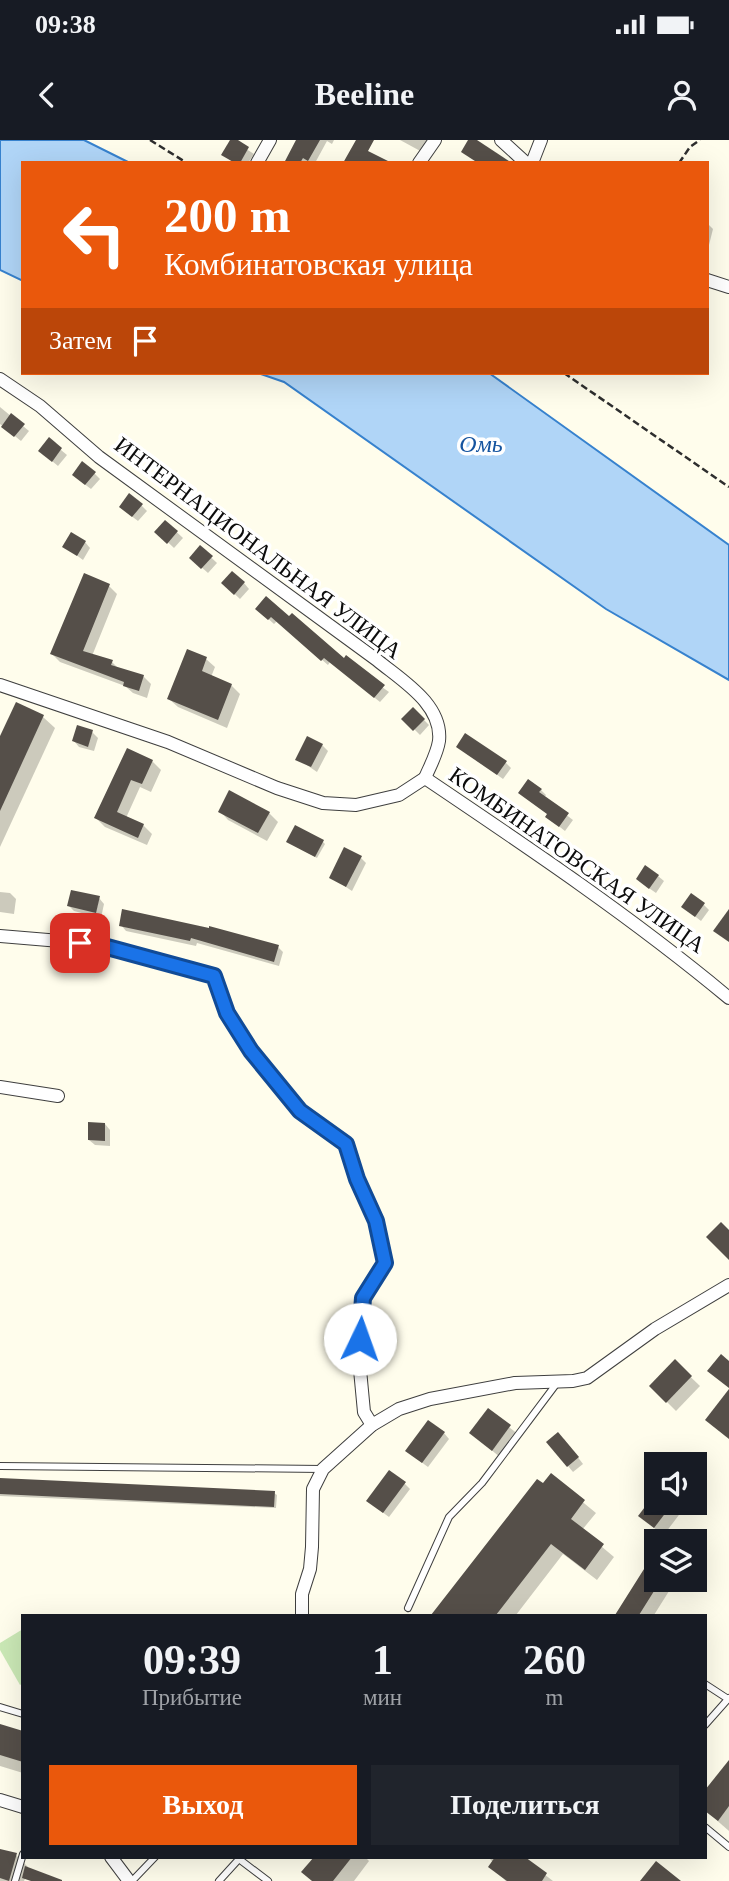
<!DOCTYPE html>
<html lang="ru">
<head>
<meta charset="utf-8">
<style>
  :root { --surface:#171b24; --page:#20242c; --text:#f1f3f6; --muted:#9ea1a6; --accent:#ea580c }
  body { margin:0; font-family:"Times New Roman",serif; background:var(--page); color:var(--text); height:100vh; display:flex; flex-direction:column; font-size:26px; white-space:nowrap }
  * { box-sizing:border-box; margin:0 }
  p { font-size:23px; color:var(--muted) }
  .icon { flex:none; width:38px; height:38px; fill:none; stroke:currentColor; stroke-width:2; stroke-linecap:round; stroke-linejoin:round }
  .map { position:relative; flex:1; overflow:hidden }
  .details { position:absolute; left:21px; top:1474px; width:686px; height:245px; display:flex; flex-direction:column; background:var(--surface); border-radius:0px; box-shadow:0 7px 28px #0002 }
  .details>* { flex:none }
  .guide { position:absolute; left:21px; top:21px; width:688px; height:214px; border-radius:0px; box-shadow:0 7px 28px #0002; background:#ea580c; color:#fff; overflow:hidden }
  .controls { position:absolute; left:644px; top:1312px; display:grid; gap:14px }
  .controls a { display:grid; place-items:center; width:63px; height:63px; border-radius:0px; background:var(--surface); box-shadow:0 7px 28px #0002; font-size:35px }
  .pin { position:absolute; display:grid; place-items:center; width:60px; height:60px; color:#fff; margin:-30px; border-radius:14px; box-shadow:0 4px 10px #0006 }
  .me { position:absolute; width:77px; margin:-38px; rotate:3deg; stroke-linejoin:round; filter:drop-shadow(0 0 5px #0008) }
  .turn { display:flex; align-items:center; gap:24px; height:147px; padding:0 28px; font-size:32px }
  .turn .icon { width:91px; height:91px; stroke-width:2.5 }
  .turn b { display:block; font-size:49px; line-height:60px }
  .then { display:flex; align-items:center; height:66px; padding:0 28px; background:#0003; gap:14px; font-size:26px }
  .eta { display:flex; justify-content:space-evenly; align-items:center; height:119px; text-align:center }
  .eta b { font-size:42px; font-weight:600; line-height:49px }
  .action { display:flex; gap:14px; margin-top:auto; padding:14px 28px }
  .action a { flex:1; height:80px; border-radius:0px; background:var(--accent); color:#fff; font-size:28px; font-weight:600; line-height:80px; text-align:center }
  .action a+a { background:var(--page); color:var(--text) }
  .status { display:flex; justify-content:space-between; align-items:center; height:49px; padding:0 35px; background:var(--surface); direction:ltr }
  .status svg { height:19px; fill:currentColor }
  header { display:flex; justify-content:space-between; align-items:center; height:91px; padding:0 28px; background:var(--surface); font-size:32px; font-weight:600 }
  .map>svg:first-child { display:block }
</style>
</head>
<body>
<div class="status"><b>09:38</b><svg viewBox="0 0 49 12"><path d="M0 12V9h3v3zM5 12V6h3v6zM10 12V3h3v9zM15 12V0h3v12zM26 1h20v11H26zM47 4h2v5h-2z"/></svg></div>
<header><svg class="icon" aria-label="back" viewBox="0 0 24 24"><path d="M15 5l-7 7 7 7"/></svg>Beeline<svg class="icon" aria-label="person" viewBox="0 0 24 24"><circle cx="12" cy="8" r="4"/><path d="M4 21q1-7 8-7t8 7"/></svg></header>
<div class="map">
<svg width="729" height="1741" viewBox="0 0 729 1741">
  <rect width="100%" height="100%" fill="#fffdec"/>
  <path fill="#cbe9b6" d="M23,1489V1543L20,1545L0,1510V1503Z"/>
  <g fill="#b0d5f7" stroke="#3782ce" stroke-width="2">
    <path d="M0,0H84L130,23H23V141L0,130Z"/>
    <path d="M258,233H489L729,405V540L606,469L284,242Z"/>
  </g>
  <g fill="#0003">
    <path d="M232,0L254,14L248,23H234L224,15Z"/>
    <path d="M299,0H334L332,4L327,1L315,23H287Z"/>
    <path d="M400,0H426L429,5L424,13Z"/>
    <path d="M707,83L713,89L707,113Z"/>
    <path d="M0,267L29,291L21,301L0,284Z"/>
    <path d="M49,300L67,315L58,326L46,316Z"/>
    <path d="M94,333L100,339L91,349L79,340Z"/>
    <path d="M141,365L147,371L138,381L126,372Z"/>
    <path d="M166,382L183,398L174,408L157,392Z"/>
    <path d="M85,402L90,408L83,420L64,406Z"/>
    <path d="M200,407L217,423L208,433L191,418Z"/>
    <path d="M85,435L109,446L117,454L92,516L112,522L119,529L143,536L151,544L147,558L133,553L125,546L60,522L52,514Z"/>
    <path d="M223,443H244L249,449L240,459Z"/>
    <path d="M266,459L344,520L389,552L380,562L330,522L328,525L277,481L274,484L263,474Z"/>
    <path d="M188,511L206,519L215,527L211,537L231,545L240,554L227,588L178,567L169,559Z"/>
    <path d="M413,569L429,585L420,595L404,579Z"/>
    <path d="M43,577L55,588L0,707V601Z"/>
    <path d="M92,592L98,598L94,611L79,607L74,601Z"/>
    <path d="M322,605L328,611L317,632L298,619Z"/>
    <path d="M458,607L505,622L511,628L503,639Z"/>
    <path d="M127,610L152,621L161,630L151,652L140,647L126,678L143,685L152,694L147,705L105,687L96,678Z"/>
    <path d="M541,650L546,655L544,658L573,680L565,691L547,677L549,675L526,658Z"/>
    <path d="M220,671L269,673L278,682L267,701L228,680Z"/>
    <path d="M288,702H323L325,704L317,718Z"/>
    <path d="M361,718L366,723L352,751L331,737Z"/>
    <path d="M658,736L664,741L656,753L643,744Z"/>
    <path d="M0,752L10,753L16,759L14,774L0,772Z"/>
    <path d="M99,758L104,764L101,778L74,771L69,766Z"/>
    <path d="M703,764L709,770L701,781L683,767Z"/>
    <path d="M121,785L278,807L283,812L279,826L197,803L196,806L126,791Z"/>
    <path d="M105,984L110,990V1006L95,1005L89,1000Z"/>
    <path d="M675,1222L700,1246L676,1271L651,1246Z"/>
    <path d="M488,1270L519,1295L501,1318L471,1293Z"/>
    <path d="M444,1293L449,1299L428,1327L413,1316Z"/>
    <path d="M564,1299L583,1324L573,1332L568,1326Z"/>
    <path d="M551,1336L596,1373L582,1390L614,1417L597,1440L563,1414L516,1475H433L537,1341L543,1346Z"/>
    <path d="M0,1340L274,1353L277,1355L276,1368L0,1356Z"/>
    <path d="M404,1343L410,1349L389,1377L374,1366Z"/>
    <path d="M656,1356V1363H688L663,1396L641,1376Z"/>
    <path d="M656,1413V1440H676L654,1475H617Z"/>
    <path d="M0,1586L23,1593V1633L0,1626Z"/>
    <path d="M729,1622V1691L705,1670Z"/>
    <path d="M0,1710L16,1715L28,1727L27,1729L61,1741L25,1739L24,1741H0Z"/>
    <path d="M309,1717H365L369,1721L354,1741H312L313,1720Z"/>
    <path d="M488,1717H522L553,1741H506L490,1727L493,1722Z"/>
  </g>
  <g fill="#554f49">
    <path d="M230,0H238L249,7L240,23H235L221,15Z"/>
    <path d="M296,0H320L308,21L303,18L300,23H284Z"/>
    <path d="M356,0H374L368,11L392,23H343Z"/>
    <path d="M468,0H477L512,23H478L461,12Z"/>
    <path d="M11,273L25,284L14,297L1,287Z"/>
    <path d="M49,297L62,308L52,322L38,311Z"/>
    <path d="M82,321L96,332L85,345L72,335Z"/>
    <path d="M129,353L143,364L132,377L119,367Z"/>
    <path d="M165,380L178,391L167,404L154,392Z"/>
    <path d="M71,392L86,401L77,416L62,407Z"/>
    <path d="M200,405L213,416L201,429L189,418Z"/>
    <path d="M232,431L245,442L234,455L221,443Z"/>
    <path d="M84,433L110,444L83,511L113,520L111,525L144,535L139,551L123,546L124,542L50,514Z"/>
    <path d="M266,456L289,476L292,473L344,518L346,515L385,545L374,558L324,518L321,521L271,477L268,480L255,469Z"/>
    <path d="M187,509L207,517L202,531L232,544L218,580L167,559Z"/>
    <path d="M16,562L44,575L0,671V596Z"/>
    <path d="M413,567L425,579L413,591L401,579Z"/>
    <path d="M77,585L93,590L88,607L72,601Z"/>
    <path d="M465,593L507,621L497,635L456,607Z"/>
    <path d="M307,596L323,604L311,627L295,620Z"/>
    <path d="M127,608L153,620L142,644L131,640L117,672L144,684L138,698L94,678Z"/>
    <path d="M528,639L542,649L539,652L569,673L559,687L545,677L547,674L518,653Z"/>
    <path d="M229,650L270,672L258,693L218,672Z"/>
    <path d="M295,685L324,700L315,717L286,702Z"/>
    <path d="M344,707L362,716L346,747L329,738Z"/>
    <path d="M645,725L659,735L649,749L636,739Z"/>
    <path d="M71,750L100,756L96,773L67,766Z"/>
    <path d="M691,753L705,763L695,777L681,767Z"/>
    <path d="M122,769L209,788V786L279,805L274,822L191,798L190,801L119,786Z"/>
    <path d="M729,769V802L713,791Z"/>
    <path d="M88,982L105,983V1001L88,1000Z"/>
    <path d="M721,1082L729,1090V1120L706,1097Z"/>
    <path d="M721,1214L729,1221V1248L707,1231Z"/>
    <path d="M675,1219L692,1236L666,1263L649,1246Z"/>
    <path d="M729,1249V1299L705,1280Z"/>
    <path d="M488,1268L511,1285L492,1311L469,1293Z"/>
    <path d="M428,1280L445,1292L422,1323L405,1311Z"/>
    <path d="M558,1292L579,1317L567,1327L546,1302Z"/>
    <path d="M389,1330L406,1342L383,1373L366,1361Z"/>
    <path d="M551,1333L585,1360L571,1379L604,1404L585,1430L551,1404L496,1475H431L537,1339L543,1343Z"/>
    <path d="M0,1338L275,1351L274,1367L0,1354Z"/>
    <path d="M648,1363H673L654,1388L638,1376Z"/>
    <path d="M656,1410V1440H661L639,1475H615Z"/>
    <path d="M0,1584L23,1591V1622L0,1615Z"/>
    <path d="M729,1620V1666L718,1681L705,1671V1650Z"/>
    <path d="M0,1709L17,1713L9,1741L0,1738Z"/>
    <path d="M314,1717H352L333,1741H312L301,1732Z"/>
    <path d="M495,1717H525L547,1733L542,1741H507L488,1727Z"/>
    <path d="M656,1721L681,1741H640Z"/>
    <path d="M25,1726L62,1740V1741H31L22,1738Z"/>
  </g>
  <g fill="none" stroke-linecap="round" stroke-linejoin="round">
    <defs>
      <g id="lane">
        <path d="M0,1326L323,1329"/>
        <path d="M408,1468L449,1377L482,1343L557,1243"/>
        <path d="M705,1544L728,1559"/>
        <path d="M0,1567L23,1574"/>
        <path d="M705,1585L729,1558"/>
        <path d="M705,1687L729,1707"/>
        <path d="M239,1719L268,1741"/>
        <path d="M15,1741L23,1714"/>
        <path d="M132,1741L155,1717"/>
        <path d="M219,1741L239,1719L237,1717"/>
      </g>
      <g id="street">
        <path d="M501,0L526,23"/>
        <path d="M257,23L270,0"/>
        <path d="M419,23L435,0"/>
        <path d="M532,23L541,0"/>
        <path d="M707,140L729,147"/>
        <path d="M0,239L40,266L99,317L377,520C401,540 443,564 439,601C437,614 430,626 425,638"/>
        <path d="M0,545L168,602L277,648L323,663L356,665L399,655L425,638"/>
        <path d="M425,638C529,708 633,778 729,858"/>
        <path d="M0,796L96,804L214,836L227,873L251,911L300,971L346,1004L357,1039L376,1081L385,1123L363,1159L359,1219L364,1272L372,1285"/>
        <path d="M0,947L58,956"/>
        <path d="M302,1475V1454L310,1429L312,1407L313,1349L323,1329L372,1285L399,1269L430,1259L515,1243L573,1241L587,1238L655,1189L729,1145"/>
        <path d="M0,1660L23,1667"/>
        <path d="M111,1717L129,1741"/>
      </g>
    </defs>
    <use href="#lane" stroke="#3f3f3f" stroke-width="8"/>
    <use href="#street" stroke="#3f3f3f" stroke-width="14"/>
    <g stroke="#2e2e2e" stroke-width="2.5" stroke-dasharray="7 3.5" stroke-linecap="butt">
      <path d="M150,0L187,23"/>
      <path d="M679,23L690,7L700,0"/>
      <path d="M564,233L729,347"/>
    </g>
    <use href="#lane" stroke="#fff" stroke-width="6"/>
    <use href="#street" stroke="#fff" stroke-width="12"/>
  </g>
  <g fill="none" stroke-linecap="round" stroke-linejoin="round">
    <defs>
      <path id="route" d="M80,803L96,804L214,836L227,873L251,911L300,971L346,1004L357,1039L376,1081L385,1123L363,1158L360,1199"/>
    </defs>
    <use href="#route" stroke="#114b97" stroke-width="18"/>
    <use href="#route" stroke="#1a73e8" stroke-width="12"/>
  </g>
  <g text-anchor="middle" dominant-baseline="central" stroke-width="7" stroke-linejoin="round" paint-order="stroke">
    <g font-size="23" fill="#0c0c0c" stroke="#fff">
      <text transform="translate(258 408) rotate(37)">ИНТЕРНАЦИОНАЛЬНАЯ УЛИЦА</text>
      <text transform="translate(577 720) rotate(35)">КОМБИНАТОВСКАЯ УЛИЦА</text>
    </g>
    <g font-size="24" font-style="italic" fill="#15549f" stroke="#fff">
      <text x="481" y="304">Омь</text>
    </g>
  </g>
</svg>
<div class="controls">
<a><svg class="icon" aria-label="sound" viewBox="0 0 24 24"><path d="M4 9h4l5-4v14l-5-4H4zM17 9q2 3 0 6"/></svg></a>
<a><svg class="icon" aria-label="layers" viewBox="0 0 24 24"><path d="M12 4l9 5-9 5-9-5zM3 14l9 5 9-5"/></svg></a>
</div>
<div class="pin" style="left:80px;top:803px;background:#d93025"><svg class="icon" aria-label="arrive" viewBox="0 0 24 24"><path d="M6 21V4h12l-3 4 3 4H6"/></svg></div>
<svg class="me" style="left:360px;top:1199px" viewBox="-20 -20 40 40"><circle r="19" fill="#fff"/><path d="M0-13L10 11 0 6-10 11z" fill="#1a73e8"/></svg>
<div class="guide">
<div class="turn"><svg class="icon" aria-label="left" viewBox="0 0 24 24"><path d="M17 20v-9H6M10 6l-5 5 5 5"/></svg><div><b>200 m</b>Комбинатовская улица</div></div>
<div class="then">Затем<svg class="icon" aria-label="arrive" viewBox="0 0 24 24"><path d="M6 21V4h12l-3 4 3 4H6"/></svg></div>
</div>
<section class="details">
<div class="eta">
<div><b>09:39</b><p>Прибытие</p></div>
<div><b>1</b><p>мин</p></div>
<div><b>260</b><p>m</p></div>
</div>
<div class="action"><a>Выход</a><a>Поделиться</a></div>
</section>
</div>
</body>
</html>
